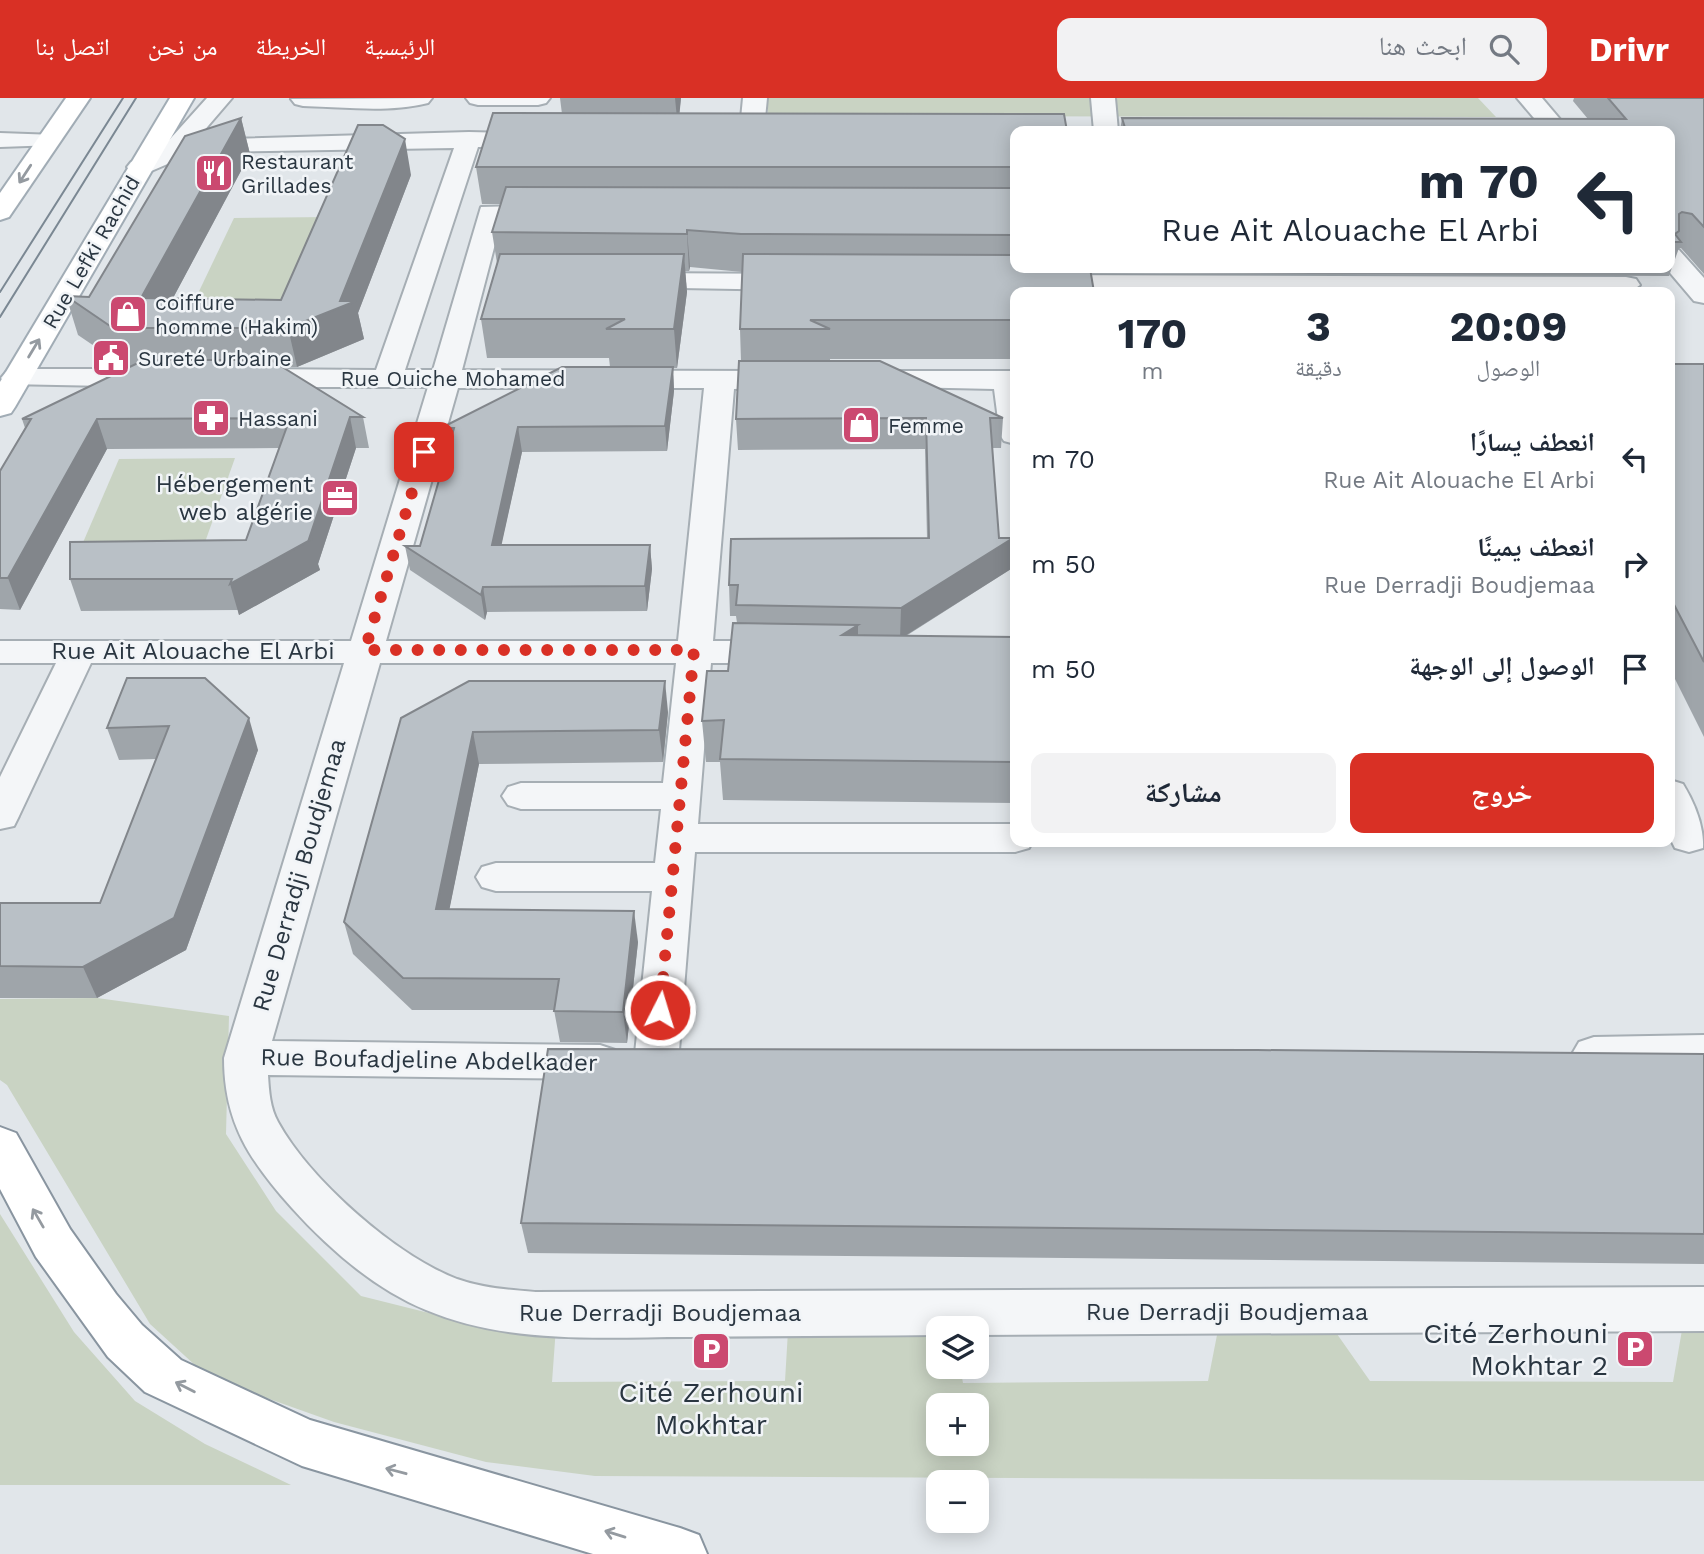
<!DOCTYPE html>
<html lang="ar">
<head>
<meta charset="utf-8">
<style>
  :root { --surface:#fff; --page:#f2f2f3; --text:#1f2937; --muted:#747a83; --accent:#d93025 }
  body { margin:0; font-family:"Work Sans","Noto Naskh Arabic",sans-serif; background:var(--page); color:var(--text); direction:rtl; height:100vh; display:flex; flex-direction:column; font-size:26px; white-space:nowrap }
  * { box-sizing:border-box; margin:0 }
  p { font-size:23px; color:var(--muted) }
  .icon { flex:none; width:38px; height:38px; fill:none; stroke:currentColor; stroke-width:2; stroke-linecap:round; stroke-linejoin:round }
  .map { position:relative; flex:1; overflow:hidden; direction:ltr }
  .sheet { position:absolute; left:1010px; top:189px; width:665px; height:560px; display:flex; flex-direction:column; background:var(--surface); border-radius:14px; box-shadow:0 4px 18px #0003; direction:rtl }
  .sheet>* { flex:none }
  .top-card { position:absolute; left:1010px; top:28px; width:665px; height:147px; border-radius:14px; box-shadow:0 4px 18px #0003; direction:rtl; background:#fff; color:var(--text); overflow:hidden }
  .fabs { position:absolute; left:926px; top:1218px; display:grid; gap:14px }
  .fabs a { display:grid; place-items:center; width:63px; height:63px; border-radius:14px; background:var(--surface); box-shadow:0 4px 18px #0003; font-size:35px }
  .pin { position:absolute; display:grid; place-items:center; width:60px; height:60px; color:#fff; margin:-30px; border-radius:14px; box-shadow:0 4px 10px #0006 }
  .me { position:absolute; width:77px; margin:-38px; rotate:5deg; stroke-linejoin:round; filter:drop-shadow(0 0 5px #0008) }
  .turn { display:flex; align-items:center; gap:24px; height:147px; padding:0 21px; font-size:32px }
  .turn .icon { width:91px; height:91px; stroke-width:2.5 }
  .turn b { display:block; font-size:49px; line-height:60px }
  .eta { display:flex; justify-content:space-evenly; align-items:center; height:119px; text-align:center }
  .eta b { font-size:42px; font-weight:700; line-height:49px }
  .cta { display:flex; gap:14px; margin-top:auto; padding:14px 21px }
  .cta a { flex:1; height:80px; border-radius:14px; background:var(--accent); color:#fff; font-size:28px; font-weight:700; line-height:80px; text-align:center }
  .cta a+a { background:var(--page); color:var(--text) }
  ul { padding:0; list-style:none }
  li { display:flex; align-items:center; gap:21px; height:105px; padding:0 21px }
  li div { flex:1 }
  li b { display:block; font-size:26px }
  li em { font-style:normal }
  header { display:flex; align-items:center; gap:42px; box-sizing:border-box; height:98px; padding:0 35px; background:var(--accent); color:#fff }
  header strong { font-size:33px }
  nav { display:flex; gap:38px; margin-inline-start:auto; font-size:24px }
  .search { width:490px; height:63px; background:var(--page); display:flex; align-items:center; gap:18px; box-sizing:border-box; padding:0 24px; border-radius:14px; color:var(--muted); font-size:26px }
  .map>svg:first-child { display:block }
</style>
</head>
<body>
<header>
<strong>Drivr</strong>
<div class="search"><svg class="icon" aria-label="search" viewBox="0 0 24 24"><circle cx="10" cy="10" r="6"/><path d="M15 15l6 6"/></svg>ابحث هنا</div>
<nav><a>الرئيسية</a><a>الخريطة</a><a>من نحن</a><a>اتصل بنا</a></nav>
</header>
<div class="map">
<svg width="1704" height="1456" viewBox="0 0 1704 1456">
  <rect width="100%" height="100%" fill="#e1e6ea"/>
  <g fill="#c9d3c3" fill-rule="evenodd">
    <path d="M768,0H1478L1496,19L768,18Z"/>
    <path d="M330,119L295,208H192L234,120Z"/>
    <path d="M235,360L199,461L75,463L119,361Z"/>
    <path d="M97,900L229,918L226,1036L276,1113L361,1198L485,1229H556L552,1284L785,1283L788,1233L938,1234V1269H960L963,1285L1208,1283L1217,1237L1337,1236L1370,1283L1673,1284L1682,1232L1704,1231V1383L595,1378L486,1364L334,1324L208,1279L150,1226L7,987L0,982V901ZM938,1307H976V1346H938Z"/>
    <path d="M0,1116L74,1234L135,1303L205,1346L291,1387H0Z"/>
  </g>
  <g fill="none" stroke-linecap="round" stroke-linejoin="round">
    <defs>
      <g id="minor">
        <path d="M207,0H232L196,42L469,34L546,36L549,41L546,46L537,48L478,49L405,272H433L481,109L551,107L560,109L564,115L560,121L501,123L462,272L791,273L801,276L806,282L801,288L734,291L713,543H782L794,546L799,554L794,562L782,565H711L698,726H1015V744H1032L1029,750L1015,754H695L678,965L671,977L656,982L641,977L634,965L652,793H496L482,789L476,779L482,769L496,765H655L661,711H521L508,707L502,698L508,689L521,685H663L676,565H380L272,943L600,947L615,952L622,964L615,976L600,981L268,977C269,993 270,1010 278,1024C310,1082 395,1157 457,1181C482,1190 510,1192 536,1194L1704,1189V1233L976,1237V1230H938V1237C855,1238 772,1238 688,1239C601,1239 509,1247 426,1212C375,1191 329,1151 292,1110C250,1063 224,1025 224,960L344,565H91L19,718L14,728L0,731V679L56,565H0V543H351L428,289H249L239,286L234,280L239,274L249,271L376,272L454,50L208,54L179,61L149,74H131L127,69L131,64L162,50ZM458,290H704L678,543H386Z"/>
        <path d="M432,0L428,5C388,15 344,9 303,8L295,6L291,1Z"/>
        <path d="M466,0H550L546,5L538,7H478L470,5Z"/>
        <path d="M743,0H767L763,41L760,46H742L739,41Z"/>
        <path d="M1091,0H1115L1118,33H1094Z"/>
        <path d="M1517,0H1542L1570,33H1545Z"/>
        <path d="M0,35L56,37L59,42L56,47L0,49Z"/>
        <path d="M1670,150L1679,152L1704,180V205L1694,203L1666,170H1670Z"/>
        <path d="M634,175L795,176L805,178L809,184L805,190L795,192L624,189L620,183L624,177Z"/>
        <path d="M1040,177L1626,179L1636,181L1640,187L1630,194L1030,191L1026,185L1030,179Z"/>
        <path d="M16,271H158L168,274L173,280L168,286L158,289L6,286L1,280L6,274Z"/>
        <path d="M869,273H1015V346L1004,343L1000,337L994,291L859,288L854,282L859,276Z"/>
        <path d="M1670,682L1683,686C1694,704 1704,728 1703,750L1689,754L1675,750L1670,740Z"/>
        <path d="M1704,937V971L1594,973L1579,968L1572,956L1579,944L1594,939Z"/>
      </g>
      <g id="major">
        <path d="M66,0H90L9,119L0,122V95Z"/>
        <path d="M170,0H194L15,309L11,315L0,318V284Z"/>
      </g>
      <path id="highway" d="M0,1029L16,1035L70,1131L116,1196L142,1227L181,1262L310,1322L680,1430L699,1437L707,1456H593L302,1368L145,1294L108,1259L36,1159L0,1091Z"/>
    </defs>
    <use href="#minor" stroke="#a6aeb4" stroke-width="4"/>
    <use href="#major" stroke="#a1acb5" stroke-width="4"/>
    <use href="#highway" stroke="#8995a0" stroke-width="4"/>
    <use href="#minor" fill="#f4f6f8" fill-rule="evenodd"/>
    <use href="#major" fill="#fff" fill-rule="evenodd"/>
    <use href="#highway" fill="#fff" fill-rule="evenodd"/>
    <g stroke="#7b8893" stroke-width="2">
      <path d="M0,194L123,0"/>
      <path d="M0,219L136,0"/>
    </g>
  </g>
  <g fill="#9fa5aa">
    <path d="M560,0H681L679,16L1015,33V261H830V263L1003,320L1001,350H992L999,440H1013L1011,471L906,538L1015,539V705L723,702L720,664H706L702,623L728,573L737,525L736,518H730L729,487L927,440L925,351L738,352L736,321L741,263L740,231L742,174L690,169L689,173H685L687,194L677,270H673L674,293L667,353L522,354L501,447H650L652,471L647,513L487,514L485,522L410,472L405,448H420L447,354H445L441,330L610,269L609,260H487L481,221L497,165L492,134L501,106H482L476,69L562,16Z"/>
    <path d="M1574,0H1704V176L1681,150H1679L1669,178L1158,175L1157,170H1670V33H1120L1122,20L1588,21L1573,3Z"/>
    <path d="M241,20L250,56L173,200L281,202L411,77L358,215L364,241L297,269H282L363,319L369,350H356L318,466L320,472L239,517L238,512L81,513L70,481L246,442L279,350L107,351L20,512L0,511V373L25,330L22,321L131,269H125L78,237L66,198L89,199Z"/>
    <path d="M1670,266H1704V639L1670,571Z"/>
    <path d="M127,580L258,652L186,852L97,900H0V805H100L156,661L119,662L107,630Z"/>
    <path d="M469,583L668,614L663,664L479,666L449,812L638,844L627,945L560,944L554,912H412L353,856L344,824Z"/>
    <path d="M1704,956V1166L528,1155L521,1125Z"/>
  </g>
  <g fill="#82868b">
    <path d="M675,0H681L678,31Z"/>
    <path d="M241,20L250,56L157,230L141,200Z"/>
    <path d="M405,41L411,77L358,215L364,241L297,269L288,230Z"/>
    <path d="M687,132L690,169L689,173L687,136Z"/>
    <path d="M684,156L687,194L677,270L674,231Z"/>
    <path d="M673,269L674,293L667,353L665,328Z"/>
    <path d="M350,319L356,350L318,466L320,472L239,517L230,486L309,441Z"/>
    <path d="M97,321L107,351L20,512L8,480Z"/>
    <path d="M518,329L522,354L496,472L492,447Z"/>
    <path d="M1013,440L1011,471L900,541L901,510Z"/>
    <path d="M650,447L652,471L647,513L645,488Z"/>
    <path d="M483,489L487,514L485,522L481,497Z"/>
    <path d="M858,527V568L842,537Z"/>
    <path d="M665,583L668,614L663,664L659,632Z"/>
    <path d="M249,620L258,652L186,852L97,900L83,869Z"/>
    <path d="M473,634L479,666L443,843L436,811Z"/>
    <path d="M634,813L638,844L627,945L623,914Z"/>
  </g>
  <g fill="#b9c0c6" stroke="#82868b" stroke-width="2">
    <path d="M1608,0H1704V129L1692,116L1682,114L1679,116V133L1675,136L1681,144H1670V33H1126L1122,20L1626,21Z"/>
    <path d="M493,15L1064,16L1067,33H1015V69H476Z"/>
    <path d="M241,20L141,200L281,202L358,27H383L405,41L340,203H356L288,230H113L66,198L89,199L185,38Z"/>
    <path d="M506,89L1015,90V137L741,136L687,132V136L492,134Z"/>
    <path d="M500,156H684L674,231H606L625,221H481Z"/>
    <path d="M743,156L1015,157V170H1090L1094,194H1015V222H810L830,231H740Z"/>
    <path d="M144,262H271L363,319H350L309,441H312L230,486L232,481H70V444L246,442L290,320L97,321L8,480H0V373L31,321H22Z"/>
    <path d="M739,263H880L1003,320H990L999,440H1013L901,510L736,507L738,487H729L731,441L929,440L926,320L736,321Z"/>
    <path d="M1670,266H1704V564L1670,499Z"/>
    <path d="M562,269H673L665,328L518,329L492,447H650L645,488L483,489L481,497L405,448H420L454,330H441Z"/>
    <path d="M733,525L858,527L842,537L1015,539V664L720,661L724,622L702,623L707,573H728Z"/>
    <path d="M127,580H205L249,620L174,820L83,869L0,868V805H100L169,628L107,630Z"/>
    <path d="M469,583H665L659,632L473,634L436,811L634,813L623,914L554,913L559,881L403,880L344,824L401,620Z"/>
    <path d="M548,951L1257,952L1704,956V1136L521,1125Z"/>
  </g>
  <defs><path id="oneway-shaft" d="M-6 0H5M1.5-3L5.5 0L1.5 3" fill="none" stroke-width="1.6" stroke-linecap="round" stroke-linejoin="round" transform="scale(1.75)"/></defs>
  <g stroke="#949aa0">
    <use href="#oneway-shaft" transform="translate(25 76) rotate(123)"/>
    <use href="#oneway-shaft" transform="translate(34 250) rotate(-59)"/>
    <use href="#oneway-shaft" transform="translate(38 1120) rotate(-120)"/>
    <use href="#oneway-shaft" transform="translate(185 1289) rotate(-153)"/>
    <use href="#oneway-shaft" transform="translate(396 1373) rotate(-165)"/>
    <use href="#oneway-shaft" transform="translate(615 1436) rotate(-163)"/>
  </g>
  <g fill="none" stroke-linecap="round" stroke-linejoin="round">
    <path stroke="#d93025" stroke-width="12" stroke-dasharray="0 21.6" d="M424,354L365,552H694L660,912"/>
  </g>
  <defs>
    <symbol id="restaurant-square" viewBox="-11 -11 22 22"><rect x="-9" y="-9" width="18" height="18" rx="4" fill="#cb4970" stroke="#f1f4f7"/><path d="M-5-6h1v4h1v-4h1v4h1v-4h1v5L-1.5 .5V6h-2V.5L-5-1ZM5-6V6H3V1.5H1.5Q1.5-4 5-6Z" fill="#fff"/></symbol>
    <symbol id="shop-square" viewBox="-11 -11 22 22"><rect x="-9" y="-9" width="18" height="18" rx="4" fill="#cb4970" stroke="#f1f4f7"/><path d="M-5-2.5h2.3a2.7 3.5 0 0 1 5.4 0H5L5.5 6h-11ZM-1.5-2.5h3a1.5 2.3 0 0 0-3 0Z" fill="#fff"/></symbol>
    <symbol id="civic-square" viewBox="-11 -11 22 22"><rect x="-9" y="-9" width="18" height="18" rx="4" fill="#cb4970" stroke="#f1f4f7"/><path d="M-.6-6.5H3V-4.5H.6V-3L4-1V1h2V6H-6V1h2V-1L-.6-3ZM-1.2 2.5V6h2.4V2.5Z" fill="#fff"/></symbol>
    <symbol id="pharmacy-square" viewBox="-11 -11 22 22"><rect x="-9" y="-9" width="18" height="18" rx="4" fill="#cb4970" stroke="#f1f4f7"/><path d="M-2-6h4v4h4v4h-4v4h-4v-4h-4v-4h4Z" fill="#fff"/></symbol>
    <symbol id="office-square" viewBox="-11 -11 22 22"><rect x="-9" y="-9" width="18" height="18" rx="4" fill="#cb4970" stroke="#f1f4f7"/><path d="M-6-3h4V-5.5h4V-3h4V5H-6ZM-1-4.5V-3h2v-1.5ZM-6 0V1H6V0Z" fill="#fff"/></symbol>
    <symbol id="parking-square" viewBox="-11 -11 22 22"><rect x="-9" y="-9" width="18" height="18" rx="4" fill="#cb4970" stroke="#f1f4f7"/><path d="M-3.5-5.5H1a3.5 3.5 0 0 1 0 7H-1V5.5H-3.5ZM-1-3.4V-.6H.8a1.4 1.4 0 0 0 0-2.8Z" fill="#fff"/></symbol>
  </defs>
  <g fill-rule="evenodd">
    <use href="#restaurant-square" x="192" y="53" width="44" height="44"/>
    <use href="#shop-square" x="106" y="194" width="44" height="44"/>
    <use href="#civic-square" x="89" y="238" width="44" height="44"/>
    <use href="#pharmacy-square" x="189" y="298" width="44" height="44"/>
    <use href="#shop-square" x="839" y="305" width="44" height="44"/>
    <use href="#office-square" x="318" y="378" width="44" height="44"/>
    <use href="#parking-square" x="1613" y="1229" width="44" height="44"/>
    <use href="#parking-square" x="689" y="1231" width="44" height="44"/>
  </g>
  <g text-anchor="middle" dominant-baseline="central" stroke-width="5" stroke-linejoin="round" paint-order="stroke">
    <g font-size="21" fill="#2a3641" stroke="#f1f4f7" text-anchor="start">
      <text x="241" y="63">Restaurant<tspan x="241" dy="24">Grillades</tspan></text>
      <text x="155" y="204">coiffure<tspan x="155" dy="24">homme (Hakim)</tspan></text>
      <text x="138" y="260">Sureté Urbaine</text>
      <text x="238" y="320">Hassani</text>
      <text x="888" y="327">Femme</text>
    </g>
    <g font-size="21" fill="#2a3641" stroke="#f1f4f7">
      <text transform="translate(91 154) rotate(-60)">Rue Lefki Rachid</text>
      <text x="453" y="280">Rue Ouiche Mohamed</text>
    </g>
    <g font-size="24" fill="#2a3641" stroke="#f1f4f7" text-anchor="end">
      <text x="313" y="386">Hébergement<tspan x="313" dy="28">web algérie</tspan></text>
    </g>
    <g font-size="24" fill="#2a3641" stroke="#f1f4f7">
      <text x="193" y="553">Rue Ait Alouache El Arbi</text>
      <text transform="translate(299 777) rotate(-74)">Rue Derradji Boudjemaa</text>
      <text transform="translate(429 962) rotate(1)">Rue Boufadjeline Abdelkader</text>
      <text x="1227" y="1214">Rue Derradji Boudjemaa</text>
      <text x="660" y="1215">Rue Derradji Boudjemaa</text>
    </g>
    <g font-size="28" fill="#2a3641" stroke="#f1f4f7" text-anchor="end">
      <text x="1608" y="1235">Cité Zerhouni<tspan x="1608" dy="32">Mokhtar 2</tspan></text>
      <text x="711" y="1294" text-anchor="middle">Cité Zerhouni<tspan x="711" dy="32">Mokhtar</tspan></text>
    </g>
  </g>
</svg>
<div class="fabs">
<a><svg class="icon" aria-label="layers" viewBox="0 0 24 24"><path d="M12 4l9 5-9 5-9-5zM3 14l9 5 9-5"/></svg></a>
<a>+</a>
<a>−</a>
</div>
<div class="pin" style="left:424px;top:354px;background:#d93025"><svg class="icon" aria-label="arrive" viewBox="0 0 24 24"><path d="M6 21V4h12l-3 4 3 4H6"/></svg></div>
<svg class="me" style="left:660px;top:912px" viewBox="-20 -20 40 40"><circle r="17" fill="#d93025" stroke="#fff" stroke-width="3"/><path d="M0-11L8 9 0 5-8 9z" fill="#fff"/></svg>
<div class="top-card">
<div class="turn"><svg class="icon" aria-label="left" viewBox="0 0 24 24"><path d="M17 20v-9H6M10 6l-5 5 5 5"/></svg><div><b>70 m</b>Rue Ait Alouache El Arbi</div></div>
</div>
<section class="sheet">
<div class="eta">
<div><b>20:09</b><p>الوصول</p></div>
<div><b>3</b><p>دقيقة</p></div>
<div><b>170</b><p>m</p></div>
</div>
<ul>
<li><svg class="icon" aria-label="left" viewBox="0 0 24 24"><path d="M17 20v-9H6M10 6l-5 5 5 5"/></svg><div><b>انعطف يسارًا</b><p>Rue Ait Alouache El Arbi</p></div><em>70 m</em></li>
<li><svg class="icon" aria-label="right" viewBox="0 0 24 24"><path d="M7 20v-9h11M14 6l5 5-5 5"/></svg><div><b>انعطف يمينًا</b><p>Rue Derradji Boudjemaa</p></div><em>50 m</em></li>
<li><svg class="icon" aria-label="arrive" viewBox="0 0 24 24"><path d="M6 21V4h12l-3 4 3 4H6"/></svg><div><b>الوصول إلى الوجهة</b></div><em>50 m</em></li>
</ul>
<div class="cta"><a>خروج</a><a>مشاركة</a></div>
</section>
</div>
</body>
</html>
